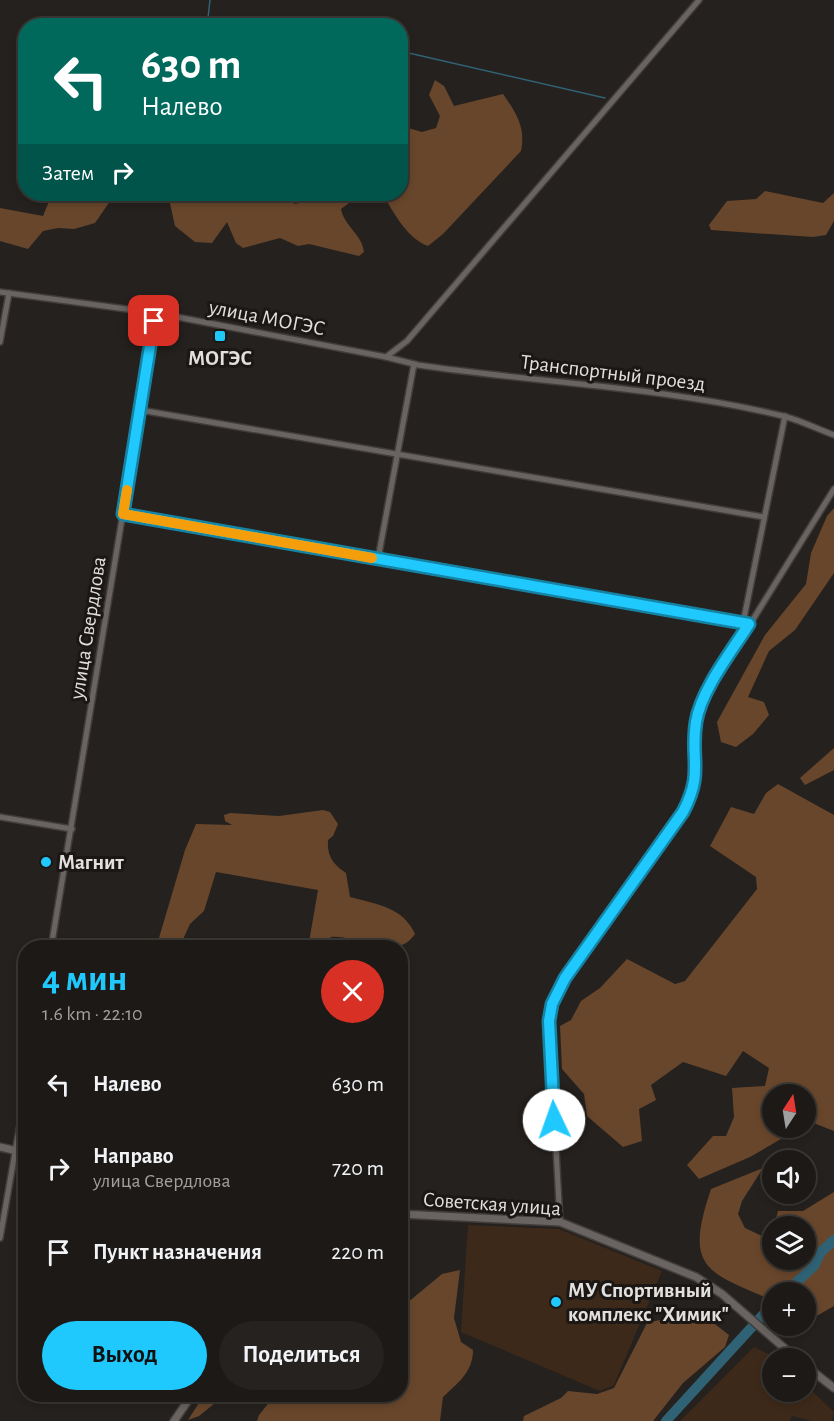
<!DOCTYPE html>
<html lang="ru">
<head>
<meta charset="utf-8">
<style>
  :root { --surface:#1c1916; --page:#25221f; --text:#f1f3f6; --muted:#a0a0a1; --line:#3a3835; --accent:#20c9fd }
  body { margin:0; font-family:"Alegreya Sans",sans-serif; background:var(--page); color:var(--text); height:100vh; display:flex; flex-direction:column; font-size:22px; white-space:nowrap }
  * { box-sizing:border-box; margin:0 }
  p { font-size:20px; color:var(--muted) }
  .icon { flex:none; width:33px; height:33px; fill:none; stroke:currentColor; stroke-width:2; stroke-linecap:round; stroke-linejoin:round }
  .map { position:relative; flex:1; overflow:hidden }
  .sheet { position:absolute; left:18px; top:940px; width:390px; height:462px; display:flex; flex-direction:column; background:var(--surface); border-radius:24px; box-shadow:0 3px 9px #0003,0 0 0 2px var(--line) }
  .sheet>* { flex:none }
  .hud { position:absolute; left:18px; top:18px; width:390px; height:183px; border-radius:24px; box-shadow:0 3px 9px #0003,0 0 0 2px var(--line); background:#00695c; color:#fff; overflow:hidden }
  .needle { width:39px; rotate:12deg }
  .controls { position:absolute; left:762px; top:1084px; display:grid; gap:12px }
  .controls a { display:grid; place-items:center; width:54px; height:54px; border-radius:50%; background:var(--surface); box-shadow:0 3px 9px #0003,0 0 0 2px var(--line); font-size:30px }
  .pin { position:absolute; display:grid; place-items:center; width:51px; height:51px; color:#fff; margin:-26px; border-radius:12px; box-shadow:0 3px 9px #0006 }
  .me { position:absolute; width:66px; margin:-33px; rotate:357deg; stroke-linejoin:round; filter:drop-shadow(0 0 4px #0008) }
  .turn { display:flex; align-items:center; gap:21px; height:126px; padding:0 24px; font-size:27px }
  .turn .icon { width:78px; height:78px; stroke-width:2.5 }
  .turn b { display:block; font-size:42px; line-height:51px }
  .then { display:flex; align-items:center; height:57px; padding:0 24px; background:#0003; gap:12px; font-size:22px }
  .round { display:grid; place-items:center; flex:none; width:63px; height:63px; border-radius:32px; background:var(--page) }
  .headline { display:flex; align-items:center; justify-content:space-between; height:102px; padding:0 24px }
  h1 { font-size:36px; font-weight:600; line-height:45px; color:var(--accent) }
  .action { display:flex; gap:12px; margin-top:auto; padding:12px 24px }
  .action a { flex:1; height:69px; border-radius:36px; background:var(--accent); color:#111; font-size:24px; font-weight:600; line-height:69px; text-align:center }
  .action a+a { background:var(--page); color:var(--text) }
  ul { padding:0; list-style:none }
  li { display:flex; align-items:center; gap:18px; height:84px; padding:0 24px }
  li div { flex:1 }
  li b { display:block; font-size:22px }
  li em { font-style:normal }
  .map>svg:first-child { display:block }
</style>
</head>
<body>
<div class="map">
<svg width="834" height="1421" viewBox="0 0 834 1421">
  <rect width="100%" height="100%" fill="#25211e"/>
  <g fill="#3d2919">
    <path d="M468,1225L559,1229L662,1271L614,1385L600,1391L461,1332Z"/>
    <path d="M754,1347L778,1359H772V1392H806V1385L834,1412L832,1421H812L792,1416L790,1421H680Z"/>
  </g>
  <g fill="#68462b">
    <path d="M435,80L444,86L454,106L503,94C516,113 526,127 521,151L443,234L428,246C405,237 395,213 382,194H400L401,126L422,132L436,128L440,116L429,95Z"/>
    <path d="M765,191L823,203L834,193V221L826,235L813,237L711,230L709,225L727,201L756,199Z"/>
    <path d="M52,194H115L95,223L74,229L58,228L43,231L28,249L0,241V208L43,216Z"/>
    <path d="M154,194H292L294,204L328,198L332,194H361L341,209C344,226 362,234 364,252L359,256L309,244L298,246L280,238L243,248L236,243L227,222L212,243L195,242L175,226L169,199Z"/>
    <path d="M834,508V573L795,630L769,651L748,697L764,702L769,715L753,734L736,747L721,742L717,722L765,635L806,584L811,553L827,516Z"/>
    <path d="M834,748V770L805,785L800,778Z"/>
    <path d="M778,784L834,815V1131L811,1122L806,1125V1095H772V1128H800L750,1157L699,1179L687,1165L713,1136H726L734,1117L732,1088L765,1086L769,1068L743,1051L726,1076L683,1062L651,1085L656,1100L639,1109L642,1141L623,1147L587,1116L584,1094L562,1069L560,1026L571,1020L581,1001L600,988L627,959L675,984L685,981L757,889L756,877L710,846L731,807L754,814L766,793Z"/>
    <path d="M323,810L330,812L338,824L333,836L328,840C327,857 333,864 346,873L350,897C376,904 403,907 415,934C394,964 359,934 331,937L324,948H308L318,890L216,872L204,911L190,924L179,948H156L185,850L196,824L232,825L225,821L224,815L230,813L279,816Z"/>
    <path d="M763,1168L742,1201L738,1214L745,1228L764,1237L772,1233V1260H806V1227H774L778,1211H803L834,1192V1306L806,1322V1293H772V1300C703,1271 685,1267 711,1189Z"/>
    <path d="M460,1270L454,1318L461,1342L473,1350C473,1372 458,1383 443,1397L440,1421H257L259,1415L275,1395H400L401,1308L442,1274Z"/>
    <path d="M698,1311L729,1335L725,1347L683,1383L653,1421H523L524,1416L561,1398L568,1391L597,1394L614,1388L647,1323Z"/>
    <path d="M204,1395H225L199,1416L188,1420Z"/>
  </g>
  <g fill="none" stroke-linecap="round" stroke-linejoin="round">
    <g stroke="#306275" stroke-width="1.5">
      <path d="M210,0L208,18L260,26"/>
      <path d="M400,51L605,98"/>
    </g>
    <g stroke="#306275" stroke-width="10">
      <path d="M785,1293L814,1266L821,1252L834,1240"/>
      <path d="M666,1421L772,1305"/>
    </g>
    <defs>
      <g id="minor">
        <path d="M0,292L156,313L386,357L418,365C539,383 663,387 783,416C800,420 817,429 834,435"/>
        <path d="M0,342L9,293"/>
        <path d="M386,357L407,341L699,0"/>
        <path d="M140,410L764,517"/>
        <path d="M123,514L749,624"/>
        <path d="M378,559L414,364"/>
        <path d="M743,623L785,416"/>
        <path d="M0,817L72,829"/>
        <path d="M51,948L156,313"/>
        <path d="M560,1222L549,1021L552,1003L565,978L683,812C705,771 689,759 696,721C697,712 702,703 706,695L834,489"/>
        <path d="M0,1238L26,1090"/>
      </g>
      <g id="tertiary">
        <path d="M0,1147L26,1153"/>
        <path d="M400,1214L560,1222L696,1277L722,1294L797,1359"/>
        <path d="M806,1366L834,1388"/>
        <path d="M174,1421L192,1395"/>
      </g>
    </defs>
    <use href="#minor" stroke="#413d3b" stroke-width="8"/>
    <use href="#tertiary" stroke="#413d3b" stroke-width="10"/>
    <use href="#minor" stroke="#696461" stroke-width="5"/>
    <use href="#tertiary" stroke="#696461" stroke-width="7"/>
  </g>
  <g fill="none" stroke-linecap="round" stroke-linejoin="round">
    <defs>
      <path id="route" d="M154,321L123,514L749,624C732,651 701,690 696,722C690,760 704,772 683,812L565,978L552,1004L549,1021L554,1120"/>
    </defs>
    <use href="#route" stroke="#1583a4" stroke-width="15"/>
    <use href="#route" stroke="#20c9fd" stroke-width="10"/>
    <path stroke="#f59e0b" stroke-width="10" d="M127,490L123,514L372,558"/>
  </g>
  <g fill="#20c9fd" stroke="#1b1715" stroke-width="2">
    <rect x="214" y="330" width="12" height="12" rx="3"/>
    <circle cx="46" cy="862" r="6"/>
    <circle cx="556" cy="1302" r="6"/>
  </g>
  <g text-anchor="middle" dominant-baseline="central" stroke-width="6" stroke-linejoin="round" paint-order="stroke">
    <g font-size="21" fill="#e2e0de" stroke="#1b1715">
      <text transform="translate(267 318) rotate(11)">улица МОГЭС</text>
      <text transform="translate(613 373) rotate(7)">Транспортный проезд</text>
      <text transform="translate(88 628) rotate(-81)">улица Свердлова</text>
      <text transform="translate(492 1204) rotate(4)">Советская улица</text>
    </g>
    <g font-size="21" font-weight="bold" fill="#e2e0de" stroke="#1b1715" text-anchor="start">
      <text x="220" y="358" text-anchor="middle">МОГЭС</text>
      <text x="58" y="862">Магнит</text>
      <text x="568" y="1290">МУ Спортивный<tspan x="568" dy="24">комплекс "Химик"</tspan></text>
    </g>
  </g>
</svg>
<div class="controls">
<a><svg class="needle" viewBox="-14 -14 28 28"><path d="M0-13l5 13h-10z" fill="#e53935"/><path d="M0 13l5-13h-10z" fill="#a0a0a1"/></svg></a>
<a><svg class="icon" aria-label="sound" viewBox="0 0 24 24"><path d="M4 9h4l5-4v14l-5-4H4zM17 9q2 3 0 6"/></svg></a>
<a><svg class="icon" aria-label="layers" viewBox="0 0 24 24"><path d="M12 4l9 5-9 5-9-5zM3 14l9 5 9-5"/></svg></a>
<a>+</a>
<a>−</a>
</div>
<div class="pin" style="left:154px;top:321px;background:#d93025"><svg class="icon" aria-label="arrive" viewBox="0 0 24 24"><path d="M6 21V4h12l-3 4 3 4H6"/></svg></div>
<svg class="me" style="left:554px;top:1120px" viewBox="-20 -20 40 40"><circle r="19" fill="#fff"/><path d="M0-13L10 11 0 6-10 11z" fill="#20c9fd"/></svg>
<div class="hud">
<div class="turn"><svg class="icon" aria-label="left" viewBox="0 0 24 24"><path d="M17 20v-9H6M10 6l-5 5 5 5"/></svg><div><b>630 m</b>Налево</div></div>
<div class="then">Затем<svg class="icon" aria-label="right" viewBox="0 0 24 24"><path d="M7 20v-9h11M14 6l5 5-5 5"/></svg></div>
</div>
<section class="sheet">
<div class="headline"><div><h1>4 мин</h1><p>1.6 km · 22:10</p></div><a class="round" style="background:#d93025;color:#fff"><svg class="icon" aria-label="close" viewBox="0 0 24 24"><path d="M6 6l12 12M18 6L6 18"/></svg></a></div>
<ul>
<li><svg class="icon" aria-label="left" viewBox="0 0 24 24"><path d="M17 20v-9H6M10 6l-5 5 5 5"/></svg><div><b>Налево</b></div><em>630 m</em></li>
<li><svg class="icon" aria-label="right" viewBox="0 0 24 24"><path d="M7 20v-9h11M14 6l5 5-5 5"/></svg><div><b>Направо</b><p>улица Свердлова</p></div><em>720 m</em></li>
<li><svg class="icon" aria-label="arrive" viewBox="0 0 24 24"><path d="M6 21V4h12l-3 4 3 4H6"/></svg><div><b>Пункт назначения</b></div><em>220 m</em></li>
</ul>
<div class="action"><a>Выход</a><a>Поделиться</a></div>
</section>
</div>
</body>
</html>
